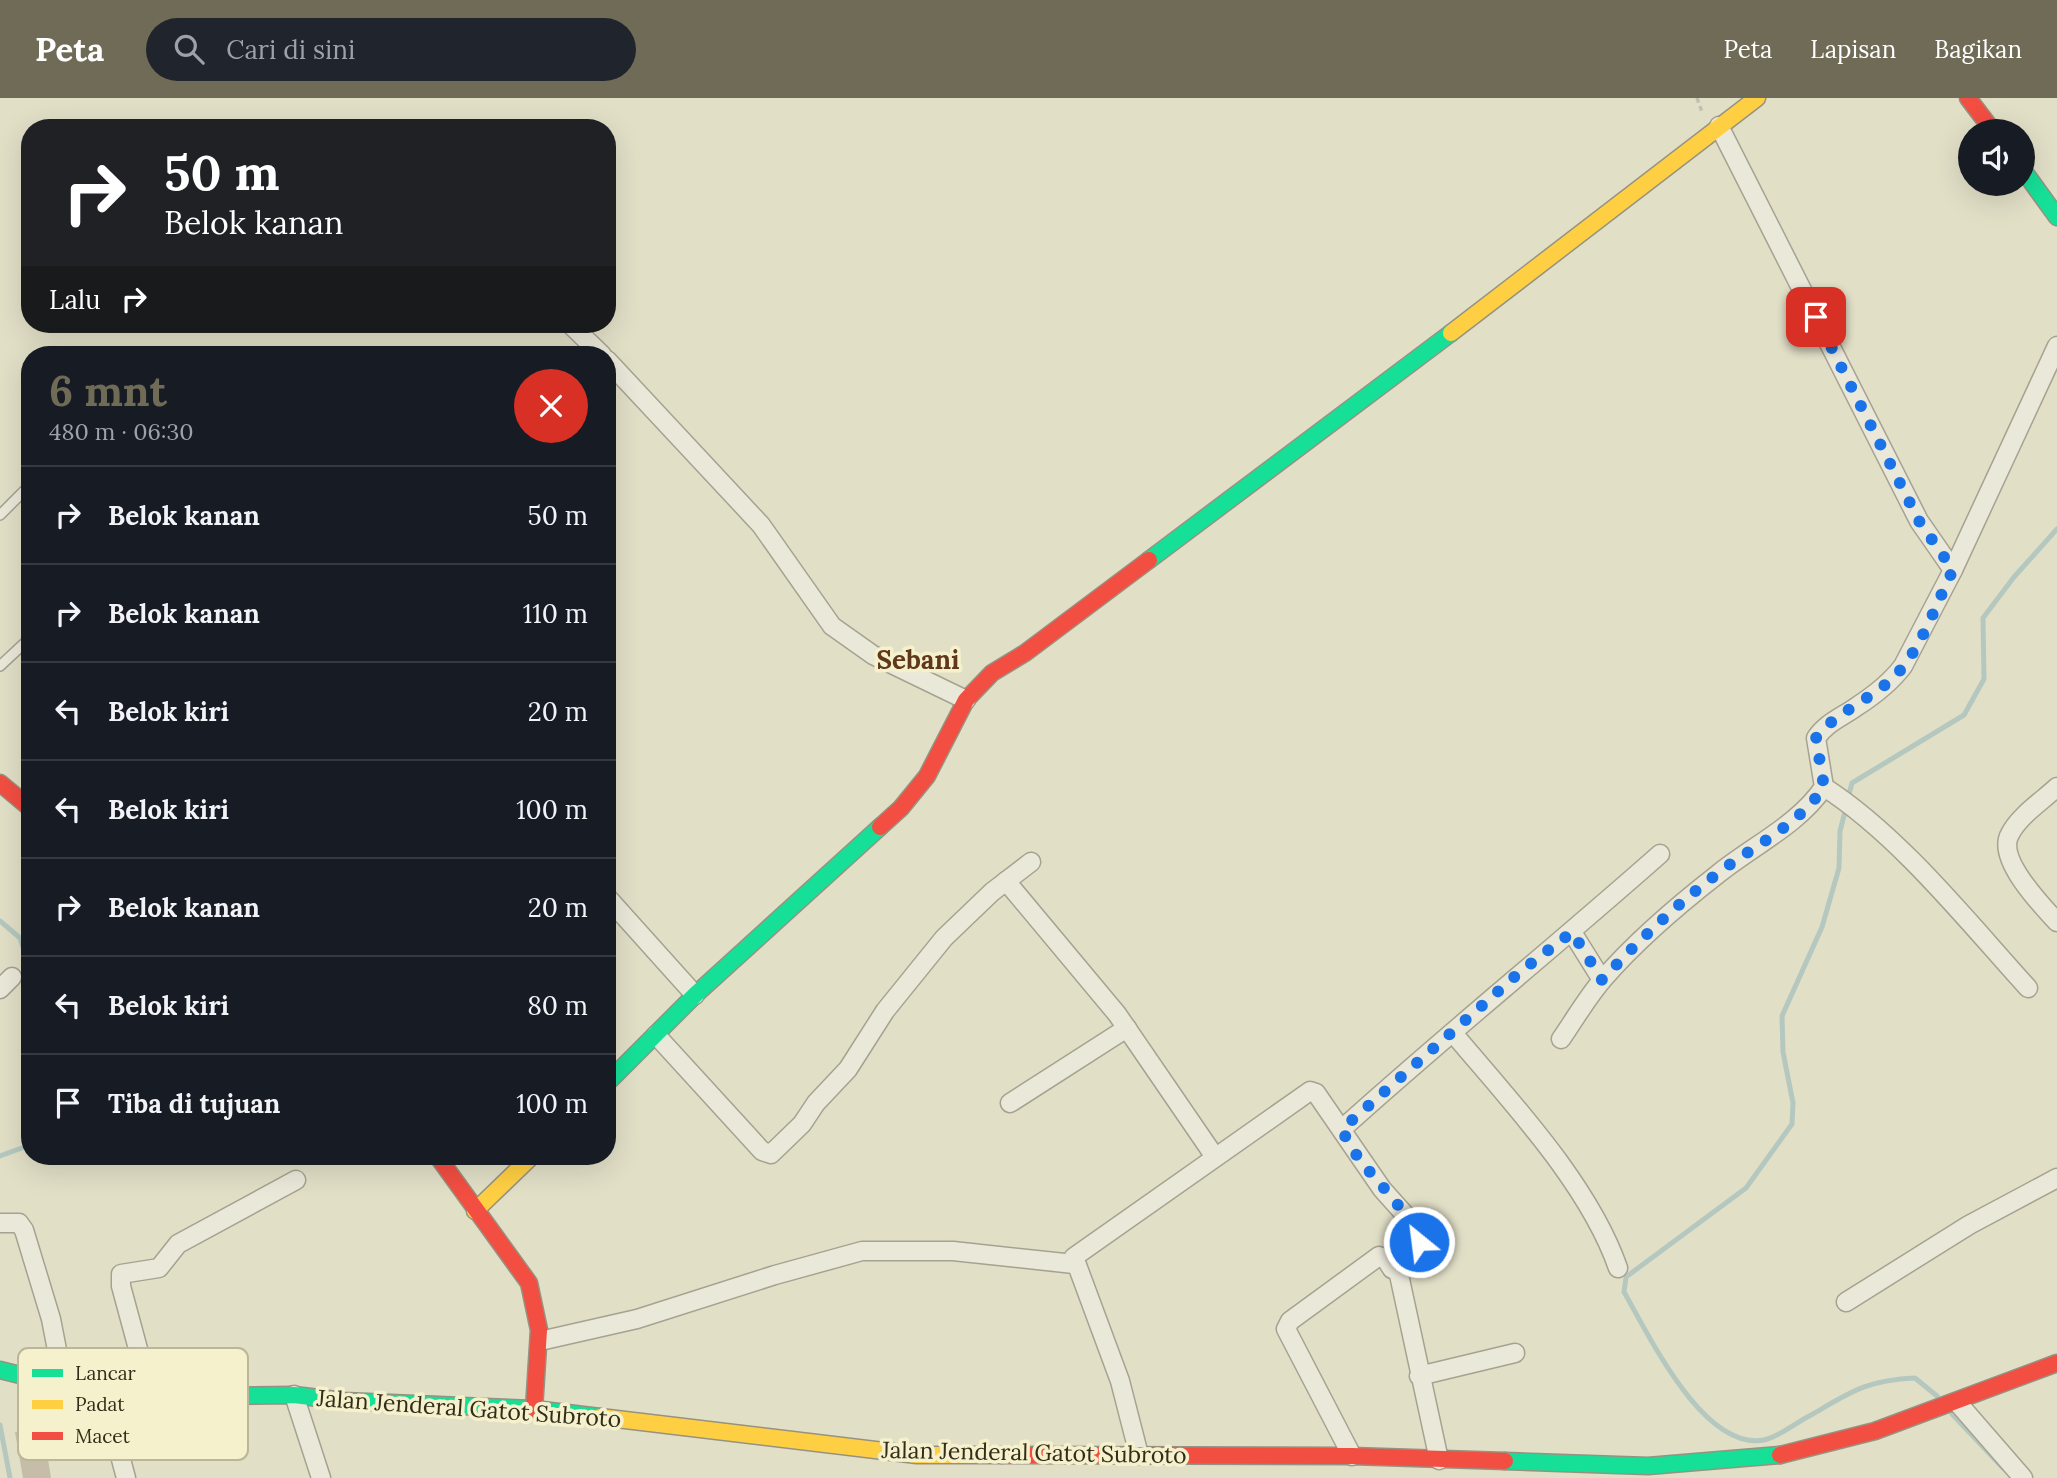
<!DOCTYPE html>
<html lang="id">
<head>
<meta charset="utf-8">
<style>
  :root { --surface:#171b24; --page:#20242c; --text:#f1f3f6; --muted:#9ea1a6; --line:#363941; --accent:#706b57 }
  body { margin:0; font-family:Lora,serif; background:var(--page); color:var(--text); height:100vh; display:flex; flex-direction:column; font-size:26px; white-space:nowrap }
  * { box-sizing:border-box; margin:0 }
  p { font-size:23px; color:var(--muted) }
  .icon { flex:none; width:38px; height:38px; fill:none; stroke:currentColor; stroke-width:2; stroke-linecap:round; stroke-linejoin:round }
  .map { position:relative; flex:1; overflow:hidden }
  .panel { position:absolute; left:21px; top:248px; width:595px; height:819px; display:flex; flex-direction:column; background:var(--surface); border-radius:28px; box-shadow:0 7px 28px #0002 }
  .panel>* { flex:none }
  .banner { position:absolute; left:21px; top:21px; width:595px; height:214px; border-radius:28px; box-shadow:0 7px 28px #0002; background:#202124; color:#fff; overflow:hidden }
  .buttons { position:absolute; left:1958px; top:21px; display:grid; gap:14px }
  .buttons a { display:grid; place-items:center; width:77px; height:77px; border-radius:50%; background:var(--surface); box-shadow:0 7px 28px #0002; font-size:35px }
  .pin { position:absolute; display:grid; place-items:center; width:60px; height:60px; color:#fff; margin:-30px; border-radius:14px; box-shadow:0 4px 10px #0006 }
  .me { position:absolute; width:77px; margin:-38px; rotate:331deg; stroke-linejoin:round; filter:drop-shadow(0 0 5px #0008) }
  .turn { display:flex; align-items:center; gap:24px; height:147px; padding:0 28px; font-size:32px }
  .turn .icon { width:91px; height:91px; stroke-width:2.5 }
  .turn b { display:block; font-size:49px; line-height:60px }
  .then { display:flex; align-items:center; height:66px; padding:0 28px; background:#0003; gap:14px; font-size:26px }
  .round { display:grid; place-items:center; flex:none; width:74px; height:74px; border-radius:37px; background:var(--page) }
  .summary { display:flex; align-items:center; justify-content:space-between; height:119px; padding:0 28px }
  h1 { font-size:42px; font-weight:700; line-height:52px; color:var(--accent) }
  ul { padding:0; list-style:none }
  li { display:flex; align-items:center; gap:21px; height:98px; padding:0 28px; border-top:2px solid var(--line) }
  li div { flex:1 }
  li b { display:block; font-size:26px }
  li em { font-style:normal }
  header { display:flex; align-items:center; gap:42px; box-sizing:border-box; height:98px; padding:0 35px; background:var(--accent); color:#fff }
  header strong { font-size:33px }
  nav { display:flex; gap:38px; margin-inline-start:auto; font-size:24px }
  .search { width:490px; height:63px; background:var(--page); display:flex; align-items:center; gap:18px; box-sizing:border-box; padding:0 24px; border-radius:38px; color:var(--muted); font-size:26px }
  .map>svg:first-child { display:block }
</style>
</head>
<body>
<header>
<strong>Peta</strong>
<div class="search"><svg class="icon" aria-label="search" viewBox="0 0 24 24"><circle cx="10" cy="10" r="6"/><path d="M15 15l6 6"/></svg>Cari di sini</div>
<nav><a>Peta</a><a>Lapisan</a><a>Bagikan</a></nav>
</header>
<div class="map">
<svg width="2057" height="1380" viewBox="0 0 2057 1380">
  <rect width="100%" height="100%" fill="#e2dfc7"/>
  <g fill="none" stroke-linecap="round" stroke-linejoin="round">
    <g stroke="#b4c8bf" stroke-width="5">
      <path d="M1848,700L1852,685L1964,617L1984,581L1983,520L2014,479L2057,431"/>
      <path d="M1846,710L1840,733L1839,770L1822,829L1782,918L1783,954L1793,1005L1792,1026L1746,1090L1626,1179L1624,1194C1649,1237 1703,1353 1764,1342C1779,1339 1797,1324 1811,1317C1851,1294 1867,1282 1915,1280L1937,1298"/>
      <path d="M0,823L20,840L30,871"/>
      <path d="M0,1058L30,1047"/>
      <path d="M1952,1316L2003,1370"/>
      <path d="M0,1327L10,1380"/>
    </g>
  </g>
  <path fill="#c5bda8" d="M43,1330L51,1380H23L15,1334Z"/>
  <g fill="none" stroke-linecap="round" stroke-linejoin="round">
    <defs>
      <g id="lane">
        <path d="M0,417L30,387"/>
        <path d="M0,568L30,540"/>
      </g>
      <g id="street">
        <path d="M1719,28L1919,423L1953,472"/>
        <path d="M570,226L602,257"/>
        <path d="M607,262L761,427L832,528L873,557L966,602"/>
        <path d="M1824,689C1899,737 1968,824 2028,890"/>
        <path d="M2057,689C2042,703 2019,718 2010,736C1996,760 2041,807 2057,824"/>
        <path d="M1006,783L1117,916L1215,1059"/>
        <path d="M607,799L695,897"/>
        <path d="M1572,834L1602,882"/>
        <path d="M0,891L12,879"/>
        <path d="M1453,935C1510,1003 1589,1086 1618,1170"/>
        <path d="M656,937L762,1053L771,1056L802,1026L816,1005L848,971L885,913L944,840L992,794L1031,764"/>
        <path d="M1561,941C1575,921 1588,898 1604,880C1638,841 1677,808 1718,776C1754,747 1798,727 1824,689L1816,640C1826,625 1842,619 1856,609C1873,598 1891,584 1903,568L1953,472L2057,248"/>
        <path d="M1010,1005L1127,930"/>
        <path d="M1342,1031C1446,937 1555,849 1660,756"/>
        <path d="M0,1125H19L24,1132L51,1221L64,1288"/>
        <path d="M1398,1172L1439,1362"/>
        <path d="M1846,1204L1969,1127L2057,1080"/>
        <path d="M540,1243L637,1221L775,1177L862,1153H953L1074,1166"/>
        <path d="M1419,1278L1515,1255"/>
        <path d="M103,1294L126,1380"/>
        <path d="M294,1297L321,1380"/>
        <path d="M151,1299L121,1188V1176L159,1170L178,1146L296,1082"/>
        <path d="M1957,1304L2023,1380"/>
        <path d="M1139,1357L1120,1283L1074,1159L1310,993L1316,995L1382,1091L1407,1119L1419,1144L1416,1155L1398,1172L1392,1171L1385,1160L1379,1158L1290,1223L1286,1231L1352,1358"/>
      </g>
      <g id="fast">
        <path d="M2023,72L2057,119"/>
        <path d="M1149,462L1451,235"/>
        <path d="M607,985L695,897L880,729"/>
        <path d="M0,1272L64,1288L151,1299L294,1297L344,1303L534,1311L600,1319"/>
        <path d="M1505,1363L1648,1368L1780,1357"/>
      </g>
      <g id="slow">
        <path d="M1451,235L1757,0"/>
        <path d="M475,1113L531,1059"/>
        <path d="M600,1319L917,1357H1002"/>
      </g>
      <g id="jam">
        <path d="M1968,0L1993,33"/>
        <path d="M0,685L30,710"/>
        <path d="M880,729L901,710L927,678L966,602L992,575L1025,555L1149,462"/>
        <path d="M438,1059L529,1185L539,1232L534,1311"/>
        <path d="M1002,1357L1352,1358L1505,1363"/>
        <path d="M1780,1357L1875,1333L2057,1265"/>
      </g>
    </defs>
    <use href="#lane" stroke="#a6a291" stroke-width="12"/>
    <use href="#street" stroke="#a6a291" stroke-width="21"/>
    <use href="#fast" stroke="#969281" stroke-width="19"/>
    <use href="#slow" stroke="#969281" stroke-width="19"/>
    <use href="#jam" stroke="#969281" stroke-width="19"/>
    <path stroke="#c2bfb1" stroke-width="3.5" stroke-dasharray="5 3.5" stroke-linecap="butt" d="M1697,0L1702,14"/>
    <use href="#lane" stroke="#eae8d9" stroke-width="9"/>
    <use href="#street" stroke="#eae8d9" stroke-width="18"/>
    <use href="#fast" stroke="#16e098" stroke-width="16"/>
    <use href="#slow" stroke="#ffcf43" stroke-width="16"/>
    <use href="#jam" stroke="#f24e42" stroke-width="16"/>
  </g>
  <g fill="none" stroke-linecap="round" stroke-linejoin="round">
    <path stroke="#1a73e8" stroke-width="12" stroke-dasharray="0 21.6" d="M1419,1144C1405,1101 1359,1074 1342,1031L1520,874L1572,834L1602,882C1639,842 1677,806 1721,773C1757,746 1799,726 1824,689L1816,640C1830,618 1875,599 1896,577C1922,549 1936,506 1953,472L1919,423L1816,219"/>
  </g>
  <g text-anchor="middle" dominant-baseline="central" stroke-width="7" stroke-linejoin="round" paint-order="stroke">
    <g font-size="23" fill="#332c1b" stroke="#f5f1cc">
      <text transform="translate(469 1310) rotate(4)">Jalan Jenderal Gatot Subroto</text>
      <text transform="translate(1034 1354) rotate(1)">Jalan Jenderal Gatot Subroto</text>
    </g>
    <g font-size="26" font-weight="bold" fill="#60371a" stroke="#f5f1cc">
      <text x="918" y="561">Sebani</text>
    </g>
  </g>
  <rect x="18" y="1250" width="230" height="112" rx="10" fill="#f5f1cc" stroke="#bbb697" stroke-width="2"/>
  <rect x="32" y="1271" width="31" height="8" fill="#16e098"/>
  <rect x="32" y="1302" width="31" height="9" fill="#ffcf43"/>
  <rect x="32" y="1334" width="31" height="8" fill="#f24e42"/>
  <g font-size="19" fill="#332c1b">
    <text x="75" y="1282">Lancar</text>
    <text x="75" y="1313">Padat</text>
    <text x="75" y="1345">Macet</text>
  </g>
</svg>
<div class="buttons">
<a><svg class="icon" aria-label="sound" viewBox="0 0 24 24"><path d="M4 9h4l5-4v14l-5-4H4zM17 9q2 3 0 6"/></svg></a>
</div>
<div class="pin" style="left:1816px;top:219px;background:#d93025"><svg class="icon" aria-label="arrive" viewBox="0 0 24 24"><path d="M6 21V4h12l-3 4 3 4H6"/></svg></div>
<svg class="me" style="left:1419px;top:1144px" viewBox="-20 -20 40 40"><circle r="17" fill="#1a73e8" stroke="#fff" stroke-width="3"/><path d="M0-11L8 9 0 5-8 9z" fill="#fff"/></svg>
<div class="banner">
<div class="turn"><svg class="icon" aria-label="right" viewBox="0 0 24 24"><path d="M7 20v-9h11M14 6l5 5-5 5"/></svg><div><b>50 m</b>Belok kanan</div></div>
<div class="then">Lalu<svg class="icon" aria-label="right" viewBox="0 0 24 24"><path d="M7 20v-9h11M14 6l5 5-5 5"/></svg></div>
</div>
<section class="panel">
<div class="summary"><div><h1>6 mnt</h1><p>480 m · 06:30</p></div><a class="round" style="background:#d93025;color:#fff"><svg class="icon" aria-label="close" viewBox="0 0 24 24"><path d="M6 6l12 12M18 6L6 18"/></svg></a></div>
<ul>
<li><svg class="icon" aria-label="right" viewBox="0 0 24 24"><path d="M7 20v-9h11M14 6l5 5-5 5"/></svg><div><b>Belok kanan</b></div><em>50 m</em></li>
<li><svg class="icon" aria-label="right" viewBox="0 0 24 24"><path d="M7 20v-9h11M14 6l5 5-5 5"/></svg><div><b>Belok kanan</b></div><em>110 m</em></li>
<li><svg class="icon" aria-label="left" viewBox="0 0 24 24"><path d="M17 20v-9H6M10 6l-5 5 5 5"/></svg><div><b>Belok kiri</b></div><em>20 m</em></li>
<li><svg class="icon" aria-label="left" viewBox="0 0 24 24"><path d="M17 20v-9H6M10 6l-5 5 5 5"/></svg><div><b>Belok kiri</b></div><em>100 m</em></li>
<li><svg class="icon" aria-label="right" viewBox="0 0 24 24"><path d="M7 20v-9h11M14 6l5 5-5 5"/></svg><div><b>Belok kanan</b></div><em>20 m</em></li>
<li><svg class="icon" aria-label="left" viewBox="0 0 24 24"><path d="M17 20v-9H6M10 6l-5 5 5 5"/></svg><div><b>Belok kiri</b></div><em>80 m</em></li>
<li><svg class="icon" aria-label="arrive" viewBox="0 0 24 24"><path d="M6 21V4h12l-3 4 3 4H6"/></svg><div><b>Tiba di tujuan</b></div><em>100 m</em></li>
</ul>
</section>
</div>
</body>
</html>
